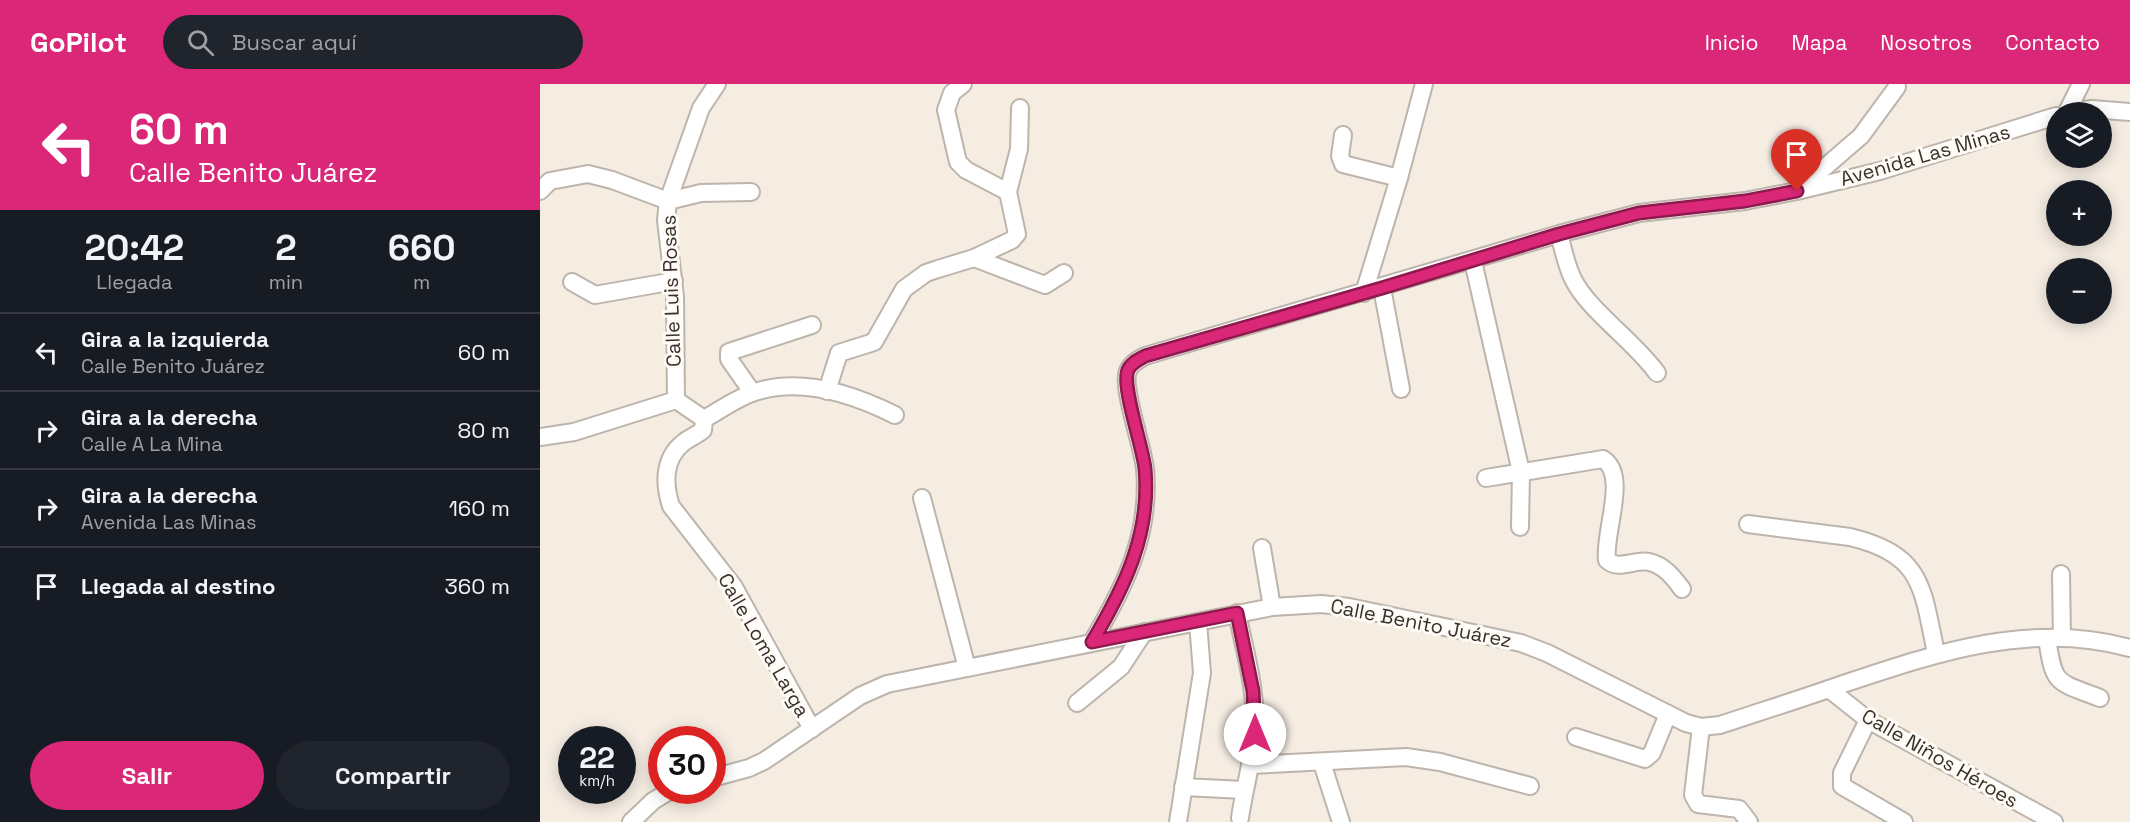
<!DOCTYPE html>
<html lang="es">
<head>
<meta charset="utf-8">
<style>
  :root { --surface:#171b24; --page:#20242c; --text:#f1f3f6; --muted:#9ea1a6; --line:#363941; --accent:#db2777 }
  body { margin:0; font-family:"Space Grotesk",sans-serif; background:var(--page); color:var(--text); height:100vh; display:flex; flex-direction:column; font-size:22px; white-space:nowrap }
  * { box-sizing:border-box; margin:0 }
  p { font-size:20px; color:var(--muted) }
  .icon { flex:none; width:33px; height:33px; fill:none; stroke:currentColor; stroke-width:2; stroke-linecap:round; stroke-linejoin:round }
  .map { position:relative; flex:1; overflow:hidden }
  .sheet { display:flex; flex-direction:column; background:var(--surface); width:540px }
  .sheet>* { flex:none }
  .top-card { background:#db2777; color:#fff; overflow:hidden }
  .controls { position:absolute; left:1506px; top:18px; display:grid; gap:12px }
  .controls a { display:grid; place-items:center; width:66px; height:66px; border-radius:50%; background:var(--surface); box-shadow:0 3px 15px #0003; font-size:30px }
  .speed { position:absolute; left:18px; top:642px; display:flex; gap:12px; font-size:30px; font-weight:700; text-align:center }
  .speed>* { display:grid; place-content:center; width:78px; height:78px; border-radius:50%; background:var(--surface); box-shadow:0 3px 15px #0003; line-height:1 }
  .speed small { font-size:15px; font-weight:400 }
  .speed .limit { border:9px solid #d22; background:#fff; color:#111 }
  .pin { position:absolute; display:grid; place-items:center; width:51px; height:51px; color:#fff; margin:-62px -26px; border-radius:50% 50% 50% 0; rotate:-45deg; box-shadow:0 0 6px #0007 }
  .pin .icon { rotate:45deg }
  .me { position:absolute; width:66px; margin:-33px; rotate:0deg; stroke-linejoin:round; filter:drop-shadow(0 0 4px #0008) }
  .turn { display:flex; align-items:center; gap:21px; height:126px; padding:0 30px; font-size:27px }
  .turn .icon { width:78px; height:78px; stroke-width:2.5 }
  .turn b { display:block; font-size:42px; line-height:51px }
  .eta { display:flex; justify-content:space-evenly; align-items:center; height:102px; text-align:center }
  .eta b { font-size:36px; font-weight:600; line-height:42px }
  .button { display:flex; gap:12px; margin-top:auto; padding:12px 30px }
  .button a { flex:1; height:69px; border-radius:36px; background:var(--accent); color:#fff; font-size:24px; font-weight:600; line-height:69px; text-align:center }
  .button a+a { background:var(--page); color:var(--text) }
  ul { padding:0; list-style:none }
  li { display:flex; align-items:center; gap:18px; height:78px; padding:0 30px; border-top:2px solid var(--line) }
  li div { flex:1 }
  li b { display:block; font-size:22px }
  li em { font-style:normal }
  header { display:flex; align-items:center; gap:36px; box-sizing:border-box; height:84px; padding:0 30px; background:var(--accent); color:#fff }
  header strong { font-size:28px }
  nav { display:flex; gap:33px; margin-inline-start:auto; font-size:21px }
  .search { width:420px; height:54px; background:var(--page); display:flex; align-items:center; gap:15px; box-sizing:border-box; padding:0 21px; border-radius:33px; color:var(--muted); font-size:22px }
  main { display:flex; flex:1; min-height:0 }
  .map>svg:first-child { display:block }
</style>
</head>
<body>
<header>
<strong>GoPilot</strong>
<div class="search"><svg class="icon" aria-label="search" viewBox="0 0 24 24"><circle cx="10" cy="10" r="6"/><path d="M15 15l6 6"/></svg>Buscar aquí</div>
<nav><a>Inicio</a><a>Mapa</a><a>Nosotros</a><a>Contacto</a></nav>
</header>
<main>
<section class="sheet">
<div class="top-card">
<div class="turn"><svg class="icon" aria-label="left" viewBox="0 0 24 24"><path d="M17 20v-9H6M10 6l-5 5 5 5"/></svg><div><b>60 m</b>Calle Benito Juárez</div></div>
</div>
<div class="eta">
<div><b>20:42</b><p>Llegada</p></div>
<div><b>2</b><p>min</p></div>
<div><b>660</b><p>m</p></div>
</div>
<ul>
<li><svg class="icon" aria-label="left" viewBox="0 0 24 24"><path d="M17 20v-9H6M10 6l-5 5 5 5"/></svg><div><b>Gira a la izquierda</b><p>Calle Benito Juárez</p></div><em>60 m</em></li>
<li><svg class="icon" aria-label="right" viewBox="0 0 24 24"><path d="M7 20v-9h11M14 6l5 5-5 5"/></svg><div><b>Gira a la derecha</b><p>Calle A La Mina</p></div><em>80 m</em></li>
<li><svg class="icon" aria-label="right" viewBox="0 0 24 24"><path d="M7 20v-9h11M14 6l5 5-5 5"/></svg><div><b>Gira a la derecha</b><p>Avenida Las Minas</p></div><em>160 m</em></li>
<li><svg class="icon" aria-label="arrive" viewBox="0 0 24 24"><path d="M6 21V4h12l-3 4 3 4H6"/></svg><div><b>Llegada al destino</b></div><em>360 m</em></li>
</ul>
<div class="button"><a>Salir</a><a>Compartir</a></div>
</section>
<div class="map">
<svg width="1590" height="738" viewBox="0 0 1590 738">
  <rect width="100%" height="100%" fill="#f5ece2"/>
  <g fill="none" stroke-linecap="round" stroke-linejoin="round">
    <defs>
      <g id="minor">
        <path d="M423,0L412,9L406,26L418,78L426,86L468,108"/>
        <path d="M1527,28L1552,25L1590,28"/>
        <path d="M1527,28L1541,0"/>
        <path d="M803,51L800,72L803,80L859,94"/>
        <path d="M1262,103L1321,52L1357,3"/>
        <path d="M0,107L10,97L48,90L72,96L128,117L161,109L211,108"/>
        <path d="M1019,150C1023,164 1026,181 1033,195C1048,226 1094,257 1117,289"/>
        <path d="M434,174L472,156L477,150L468,108L479,65L480,24"/>
        <path d="M933,177L981,388L980,443"/>
        <path d="M32,198L55,211L134,197"/>
        <path d="M842,204L861,305"/>
        <path d="M824,209L859,94L884,0"/>
        <path d="M287,307L299,269L334,258L364,205L386,189L398,185L434,174L505,201L524,189"/>
        <path d="M212,308L189,275V268L272,241"/>
        <path d="M136,316L135,213L126,136L128,117L161,24L177,0"/>
        <path d="M0,353L34,348L136,316L164,335"/>
        <path d="M946,394L1063,375C1089,391 1063,450 1067,476C1078,487 1095,475 1109,478C1124,481 1134,494 1142,505"/>
        <path d="M382,414L427,584"/>
        <path d="M1208,440L1310,453C1384,471 1382,504 1396,569"/>
        <path d="M722,464L732,523"/>
        <path d="M1521,490L1522,554"/>
        <path d="M697,529C705,569 718,610 714,652C712,680 704,706 700,734"/>
        <path d="M1507,554C1514,602 1516,597 1560,614"/>
        <path d="M552,558C584,504 611,451 605,385C603,363 581,302 588,287C591,279 598,276 605,272L1019,150L1099,129L1205,117L1257,107L1340,87L1516,32"/>
        <path d="M1289,605L1328,636L1514,738"/>
        <path d="M537,619L581,583L604,548"/>
        <path d="M1328,636L1302,689V702L1364,738"/>
        <path d="M1161,643L1153,711L1158,720L1199,725L1209,738"/>
        <path d="M272,645L194,503L131,422C124,401 123,375 143,359C149,354 157,351 163,346L164,335C179,327 195,315 212,309C259,292 313,310 355,331"/>
        <path d="M1036,653L1105,675L1112,669L1128,630"/>
        <path d="M782,679L801,738"/>
        <path d="M712,681L866,673L900,678L990,702"/>
        <path d="M172,694L209,684L224,677L320,612L347,600L732,523L781,520L809,523L981,559L1007,569L1146,639L1161,643L1180,641C1222,627 1264,614 1306,599C1399,568 1491,537 1590,564"/>
        <path d="M643,703L704,706"/>
        <path d="M91,738L113,717L131,706"/>
        <path d="M638,738L662,589L658,538"/>
      </g>
    </defs>
    <use href="#minor" stroke="#bdb4ab" stroke-width="20"/>
    <use href="#minor" stroke="#fff" stroke-width="16"/>
  </g>
  <g fill="none" stroke-linecap="round" stroke-linejoin="round">
    <defs>
      <path id="route" d="M715,650L713,607L697,529L552,558C584,504 611,450 605,385C603,363 581,302 588,286C591,279 598,276 605,272L842,204L1019,150L1099,129L1205,117L1257,107"/>
    </defs>
    <use href="#route" stroke="#8e194d" stroke-width="15"/>
    <use href="#route" stroke="#db2777" stroke-width="10"/>
  </g>
  <g text-anchor="middle" dominant-baseline="central" stroke-width="6" stroke-linejoin="round" paint-order="stroke">
    <g font-size="20" fill="#35322e" stroke="#fffaf4">
      <text transform="translate(1385 71) rotate(-16)">Avenida Las Minas</text>
      <text transform="translate(131 207) rotate(-92)">Calle Luis Rosas</text>
      <text transform="translate(881 539) rotate(11)">Calle Benito Juárez</text>
      <text transform="translate(224 561) rotate(60)">Calle Loma Larga</text>
      <text transform="translate(1400 674) rotate(30)">Calle Niños Héroes</text>
    </g>
  </g>
</svg>
<div class="controls">
<a><svg class="icon" aria-label="layers" viewBox="0 0 24 24"><path d="M12 4l9 5-9 5-9-5zM3 14l9 5 9-5"/></svg></a>
<a>+</a>
<a>−</a>
</div>
<div class="speed"><div>22<small>km/h</small></div><div class="limit">30</div></div>
<div class="pin" style="left:1257px;top:107px;background:#d93025"><svg class="icon" aria-label="arrive" viewBox="0 0 24 24"><path d="M6 21V4h12l-3 4 3 4H6"/></svg></div>
<svg class="me" style="left:715px;top:650px" viewBox="-20 -20 40 40"><circle r="19" fill="#fff"/><path d="M0-13L10 11 0 6-10 11z" fill="#db2777"/></svg>
</div>
</main>
</body>
</html>
